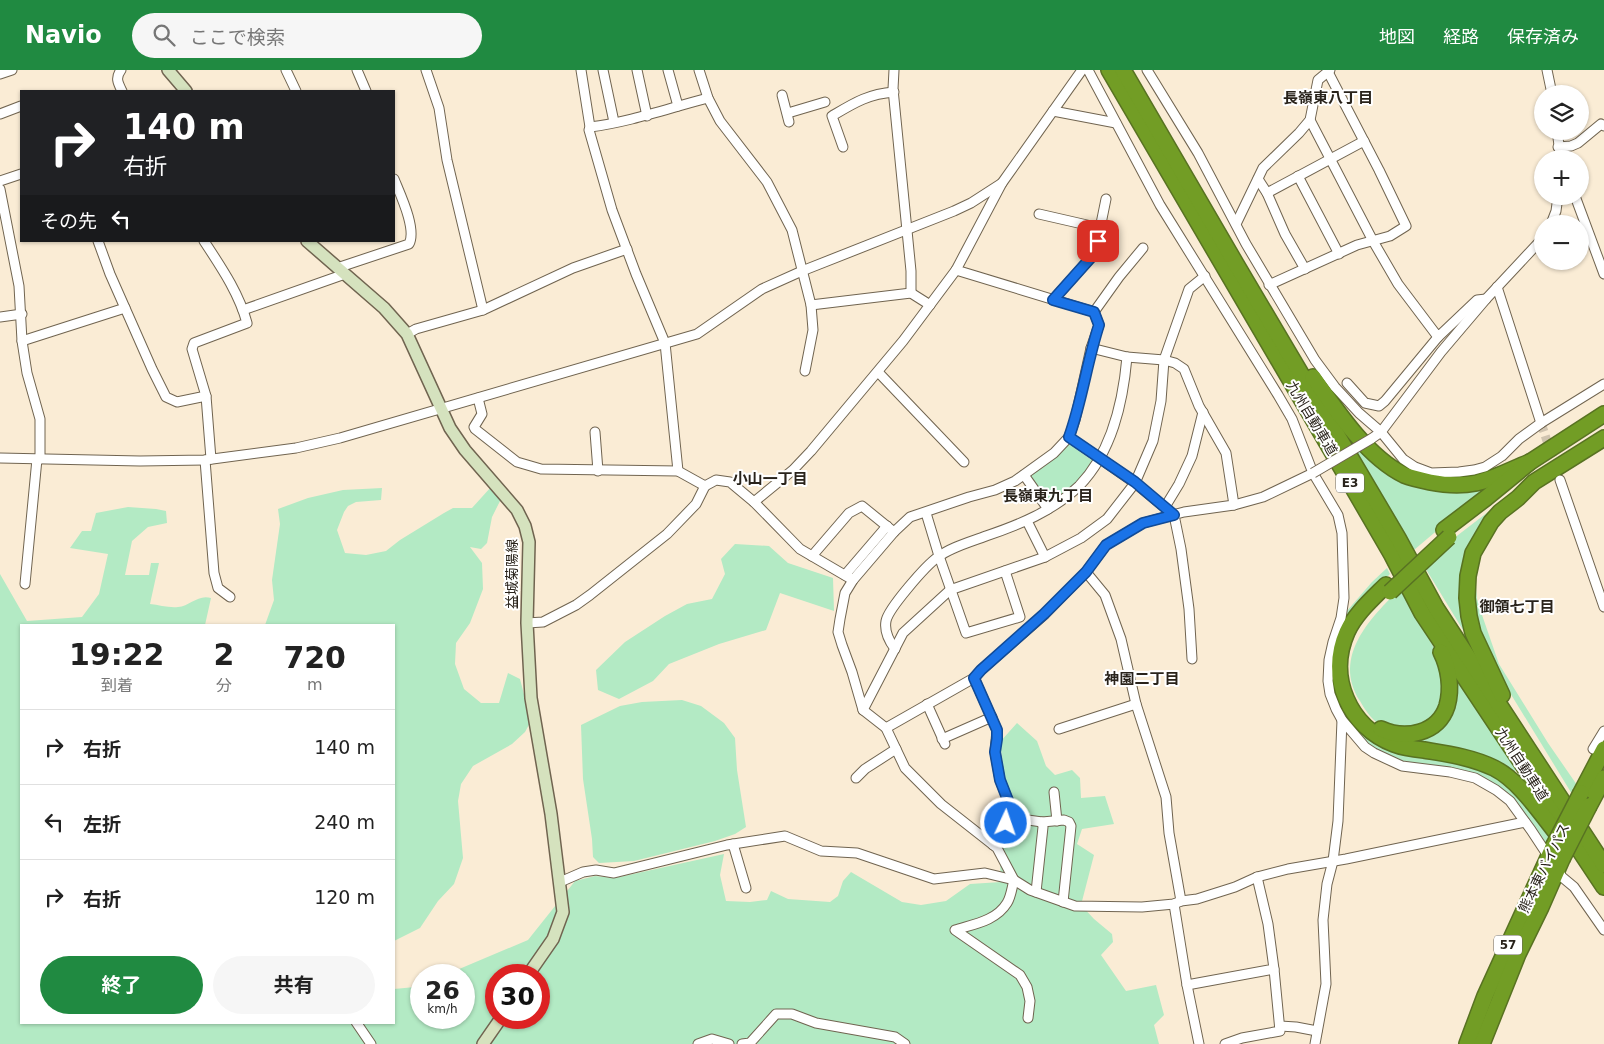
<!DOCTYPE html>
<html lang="ja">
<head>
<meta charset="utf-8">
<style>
  :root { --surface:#fff; --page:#f6f6f6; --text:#222; --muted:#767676; --line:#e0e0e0; --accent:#208a41 }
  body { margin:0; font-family:"DejaVu Sans","Noto Sans JP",sans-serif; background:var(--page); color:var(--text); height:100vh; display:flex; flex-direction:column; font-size:19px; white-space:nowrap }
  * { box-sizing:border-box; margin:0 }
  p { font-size:16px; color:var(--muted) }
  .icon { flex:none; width:28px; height:28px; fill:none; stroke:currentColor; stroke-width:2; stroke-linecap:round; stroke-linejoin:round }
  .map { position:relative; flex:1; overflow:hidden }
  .panel { position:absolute; left:20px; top:554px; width:375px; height:400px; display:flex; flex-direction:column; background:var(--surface); border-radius:0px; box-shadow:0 1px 4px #0004 }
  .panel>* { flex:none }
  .hud { position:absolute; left:20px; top:20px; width:375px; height:152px; border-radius:0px; box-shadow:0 1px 4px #0004; background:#202124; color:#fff; overflow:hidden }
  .buttons { position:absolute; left:1534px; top:15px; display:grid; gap:10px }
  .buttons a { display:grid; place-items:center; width:55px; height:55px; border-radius:50%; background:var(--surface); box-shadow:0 1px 4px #0004; font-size:25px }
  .speed { position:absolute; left:410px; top:894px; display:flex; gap:10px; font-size:25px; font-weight:700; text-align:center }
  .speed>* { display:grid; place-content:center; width:65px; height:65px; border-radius:50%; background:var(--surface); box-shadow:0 1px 4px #0004; line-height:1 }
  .speed small { font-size:12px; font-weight:400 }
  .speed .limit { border:8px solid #d22; background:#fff; color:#111 }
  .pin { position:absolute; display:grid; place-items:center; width:42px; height:42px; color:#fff; margin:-21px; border-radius:10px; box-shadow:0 2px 8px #0006 }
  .me { position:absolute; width:55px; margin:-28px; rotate:3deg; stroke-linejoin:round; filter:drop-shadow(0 0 4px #0008) }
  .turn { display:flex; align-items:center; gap:18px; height:105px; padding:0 20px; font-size:22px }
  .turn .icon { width:65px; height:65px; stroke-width:2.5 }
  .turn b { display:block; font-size:35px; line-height:42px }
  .then { display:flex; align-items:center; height:48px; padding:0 20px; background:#0003; gap:10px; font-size:19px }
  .eta { display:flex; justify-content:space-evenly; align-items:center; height:85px; text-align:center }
  .eta b { font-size:30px; font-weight:700; line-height:35px }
  .primary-button { display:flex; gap:10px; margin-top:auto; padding:10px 20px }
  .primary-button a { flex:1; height:58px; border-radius:30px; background:var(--accent); color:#fff; font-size:20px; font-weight:700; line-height:58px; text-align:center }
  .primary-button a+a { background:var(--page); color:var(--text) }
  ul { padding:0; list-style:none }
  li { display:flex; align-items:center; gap:15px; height:75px; padding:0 20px; border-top:1px solid var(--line) }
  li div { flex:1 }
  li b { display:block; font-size:19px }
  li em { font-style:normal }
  header { display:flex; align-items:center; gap:30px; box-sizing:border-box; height:70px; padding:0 25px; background:var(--accent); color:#fff }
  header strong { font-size:24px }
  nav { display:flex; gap:28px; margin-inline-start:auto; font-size:18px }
  .search { width:350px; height:45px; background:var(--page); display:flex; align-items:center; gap:12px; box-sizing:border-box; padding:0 18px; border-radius:28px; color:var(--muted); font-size:19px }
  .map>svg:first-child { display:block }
</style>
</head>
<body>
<header>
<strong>Navio</strong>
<div class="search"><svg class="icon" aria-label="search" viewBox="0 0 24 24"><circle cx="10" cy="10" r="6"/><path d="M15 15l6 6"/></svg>ここで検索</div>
<nav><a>地図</a><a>経路</a><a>保存済み</a></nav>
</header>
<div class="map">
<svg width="1604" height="974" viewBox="0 0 1604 974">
  <rect width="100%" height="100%" fill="#faecd5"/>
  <g fill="#b3eac4" fill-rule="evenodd">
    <path d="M1348,362L1401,407L1493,413L1414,480L1345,364Z"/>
    <path d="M1068,373L1093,391C1084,403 1063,432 1047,431L1031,407L1032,404L1052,390Z"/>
    <path d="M491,417L502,427L492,447L487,473L481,479L470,477L482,493L483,519L470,553L456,573L455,594L464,619L481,633H499L508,603L520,609L531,651L525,662L512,674L473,696L461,714L458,731L463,788L454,814L438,831L420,858L394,871V555H265L274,530L272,510L280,454L278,439L308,428L343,420L382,418L381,430L356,432L348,436L344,442L337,460L345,483L366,485L386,481L400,470L444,443L453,438H472Z"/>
    <path d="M1501,432L1466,490L1477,583L1424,496L1449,472Z"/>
    <path d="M128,437L156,439L166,441L167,453L148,457L132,471L125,505H149L151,493H159L150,534C159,535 169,538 178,537C190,536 198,524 211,528L205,555H21V952H394V919L415,917L421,914V948H464V905H445L528,870L575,811L595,806L615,808L724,784L720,805L726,831L750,832L767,830L771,821L788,829L830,832L838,826L843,811L851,802L902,832L921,835L946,831L970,814L1001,812L999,773L1010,753L1000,672L1017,653L1037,671L1046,696L1055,705L1072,700L1080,708L1081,728L1105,726L1114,754L1082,759L1077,774L1094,785L1081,835L1094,849L1112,864L1113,872L1101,885L1126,921L1156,915L1164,945L1154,955L1159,974H0V504L27,551L82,547L99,524L108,484L70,478L82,461H91L96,443ZM496,905H539V948H496Z"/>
    <path d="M735,474L769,476L788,493L833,508L834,541L780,523L766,560L719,574L669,594L653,611L619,629L598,620L596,600L625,572L665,546L687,534L712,529L725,504L721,489Z"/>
    <path d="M1387,498L1390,504L1364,530L1341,564L1353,651L1466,691L1510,715L1551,765L1546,775L1507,724L1444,698L1401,691L1385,685L1364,672L1348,654L1341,640L1335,624L1332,606L1339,564L1346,542L1372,512Z"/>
    <path d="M1475,504L1477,529L1482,545L1499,594L1548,673L1577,715L1572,724L1493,595L1472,544Z"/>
    <path d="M1400,519L1436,581L1444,619L1437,643L1421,657C1413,657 1389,658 1383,656C1373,652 1365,640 1360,631C1332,587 1370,548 1400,519Z"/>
    <path d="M1450,595L1517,699L1511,704L1401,670L1436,658Z"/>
    <path d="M682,630L701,636L724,653L735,668L737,700L746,757L735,764L715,771L634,791L599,793L593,787L592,769L583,709L581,655L620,636L642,632Z"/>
  </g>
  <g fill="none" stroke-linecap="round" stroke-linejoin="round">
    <path stroke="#d0c4b0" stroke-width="9" stroke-dasharray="9 4.5" stroke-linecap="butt" d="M1541,353L1560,410"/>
    <defs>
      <g id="street">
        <path d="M121,0C115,8 118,13 122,21"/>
        <path d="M286,0L296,21"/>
        <path d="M357,0L366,21"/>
        <path d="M426,0L439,38L447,90L483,240"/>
        <path d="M581,0L590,57L589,60L612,140L636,204L665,273L678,401"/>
        <path d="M603,0L614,52"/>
        <path d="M637,0L647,46"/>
        <path d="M668,0L678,36"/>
        <path d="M699,0L708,28L720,51L767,112L792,160L811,235L911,223L930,235"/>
        <path d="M894,0L893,19L911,201V223"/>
        <path d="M1088,0L1160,135L1278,325L1292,349L1313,403L1338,445L1342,463L1344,528L1341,548L1333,572L1329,590L1328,611L1330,624L1336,639L1342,650L1365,677L1374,683L1402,696L1450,702L1475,708L1496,720L1510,731L1531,760L1562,807L1574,817L1604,860"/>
        <path d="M1147,0L1198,83L1246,174L1315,290L1335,317L1359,343L1381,362L1403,389L1415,397L1431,403L1459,402L1474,400L1485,397L1502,386L1519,369L1541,353L1604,314"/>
        <path d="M1547,0L1552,24"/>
        <path d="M0,4L12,0"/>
        <path d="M782,25L789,52"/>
        <path d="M1053,41L1116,53"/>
        <path d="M788,43L825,32"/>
        <path d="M0,44L21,36"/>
        <path d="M1310,50L1373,171L1398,214L1438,267L1477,230L1486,229"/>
        <path d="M590,57C630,52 669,38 708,28"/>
        <path d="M1557,61L1561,89"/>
        <path d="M843,77L832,46C854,33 868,24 894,22"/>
        <path d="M1558,77L1571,76L1578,73L1601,54L1604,56"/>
        <path d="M1298,106L1339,184"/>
        <path d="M1258,109L1267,123L1285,164L1305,199"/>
        <path d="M0,111L21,104"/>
        <path d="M0,119L19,216L22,271L27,303L40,349V389"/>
        <path d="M1267,123L1364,71"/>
        <path d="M1575,126L1604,204"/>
        <path d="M1039,144L1100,158"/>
        <path d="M1236,154L1263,98L1299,63L1310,50L1318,10L1330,0"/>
        <path d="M1551,154L1556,141L1558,126"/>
        <path d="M98,171L110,204L152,299L166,327L177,332L206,326"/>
        <path d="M204,171C221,197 239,223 247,253L194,273L192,279L206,326L211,389"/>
        <path d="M337,198L409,174C417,159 400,124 394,109"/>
        <path d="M956,200L1094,242L1099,255L1091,278L1075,350L1069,367L1054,383L1015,411L995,420L969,427L910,447L894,462L853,510L845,523L840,549L838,562L842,575L852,602L863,640L886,658L905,698L941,734L997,778L1014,810C1012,817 1011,827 1007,833C996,851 974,854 955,860L1020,905L1027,917L1030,931L1028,948"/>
        <path d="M1269,215L1357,175L1390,166L1406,156L1379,100L1328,2"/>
        <path d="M1497,217L1541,353"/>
        <path d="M1053,230L1095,183L1106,129"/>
        <path d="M243,240L345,204"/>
        <path d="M1094,242L1119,207L1143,178"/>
        <path d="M0,247L22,244"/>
        <path d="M407,264L416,259L483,240L573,198L627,179"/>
        <path d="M22,271L125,238"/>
        <path d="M1091,278L1127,287L1164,290L1175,293L1184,299L1199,336L1226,383L1234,435"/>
        <path d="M805,301L813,260L811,235"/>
        <path d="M878,302L964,392"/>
        <path d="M1347,313L1365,333L1379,336L1385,331L1438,267"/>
        <path d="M478,328L482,344L474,357L475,359L517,392L541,399L678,401L705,416L716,410L730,412L754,432L800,479L853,510"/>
        <path d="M595,362L598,401"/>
        <path d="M1069,367L1135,413L1174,445L1181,479L1189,539L1192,589"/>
        <path d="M1371,369L1381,362L1441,282L1486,229L1542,169"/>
        <path d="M0,388L140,391L205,390L296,378L340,368L697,264L762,219L802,201L954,141L971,133L1002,113"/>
        <path d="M205,390L214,503L218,518L230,527"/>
        <path d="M1024,405L1048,439"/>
        <path d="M1560,410L1604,537"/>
        <path d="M754,432L793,400L811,381L903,271L956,200L1002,113L1082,0"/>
        <path d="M1165,437L1179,414L1192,386L1203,342"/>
        <path d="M926,443L939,486L966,563L1020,547L1005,501"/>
        <path d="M1027,451L1045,487"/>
        <path d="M812,486L849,443L862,436L894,462"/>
        <path d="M1086,502L1105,525L1121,569L1136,634L1166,727L1169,763L1181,831"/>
        <path d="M845,505L887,456"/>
        <path d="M25,514L37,389"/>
        <path d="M527,553L543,552L576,535L590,525L667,464L696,434L705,416"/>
        <path d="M895,579C889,571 884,562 886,551C888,539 926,495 938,487C951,477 970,472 986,466C1019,455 1053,441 1079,416C1112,382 1123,333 1127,287"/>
        <path d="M974,608L997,660L995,682L1000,710L1009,733L1006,753L993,775"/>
        <path d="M927,634L945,674"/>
        <path d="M863,640L903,563L950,520L1045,487L1081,468L1107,449L1135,413L1153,371L1161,331L1164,290L1189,219L1205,206"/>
        <path d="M886,658L974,608L981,600L1045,544L1086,502L1106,475L1143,453L1184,442L1234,435L1263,427L1313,403"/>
        <path d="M1059,659L1136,634"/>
        <path d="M942,669L992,647"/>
        <path d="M1593,679L1604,661"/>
        <path d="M856,708L865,699L896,679"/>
        <path d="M1054,722L1057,751"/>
        <path d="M1007,747L1042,752L1064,750L1069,752L1071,756L1063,832"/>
        <path d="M733,774L746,818"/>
        <path d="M560,812L583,802L596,800L614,803L727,775L785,766L821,781L857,783L934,809L985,803L1014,810L1030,820L1075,836L1142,837L1174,834L1181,831L1197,829L1235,817L1257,807L1288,799L1346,789L1525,752"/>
        <path d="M1036,822L1043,757L1042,752"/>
        <path d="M1174,834L1187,915L1199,974"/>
        <path d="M1187,915L1274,899L1268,854L1257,807"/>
        <path d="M356,952L371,974"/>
        <path d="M1280,956L1296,957L1317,961"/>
        <path d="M698,974L712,969L729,974"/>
        <path d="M742,974L750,973L776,944H792L816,953L895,967L905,974"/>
        <path d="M1225,974L1242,968L1280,961L1274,899"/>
        <path d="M1315,974L1326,914L1323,850L1327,814L1333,791L1338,751L1342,650"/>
      </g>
      <g id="secondary">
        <path d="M168,0L186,21"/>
        <path d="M307,171L384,238L407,264L450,358L465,380L517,440L525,456L529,472L527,553L531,628L551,744L563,842L553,869L528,905"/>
        <path d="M483,974L501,948"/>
      </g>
      <g id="highway">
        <path d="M1109,0L1334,385L1392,485L1422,543L1604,817"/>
        <path d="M1123,0L1236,194L1398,468L1436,538L1604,795"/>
        <path d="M1313,307C1336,340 1367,387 1404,405C1412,408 1421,410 1430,412C1445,415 1461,416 1476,413C1494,409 1512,399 1530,392"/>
        <path d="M1444,460L1486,428L1530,392L1604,344"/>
        <path d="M1386,515C1372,529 1355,544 1347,562C1327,607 1349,657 1394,674C1404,678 1414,679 1424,680C1448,684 1471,687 1494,698C1520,711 1541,744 1559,766"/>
        <path d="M1502,625L1473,563L1469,546L1467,528L1468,506L1473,483L1491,452L1500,442L1518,428L1534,412L1604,368"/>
        <path d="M1381,659C1405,670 1438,664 1447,636C1452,618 1449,598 1441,582"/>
        <path d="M1581,723L1604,679"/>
        <path d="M1589,736L1604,708"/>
        <path d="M1467,974L1485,926L1553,777"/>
        <path d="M1482,974L1518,884L1541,837L1562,789"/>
      </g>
    </defs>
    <use href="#street" stroke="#706450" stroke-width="11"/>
    <use href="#secondary" stroke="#706450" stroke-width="14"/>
    <use href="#highway" stroke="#587222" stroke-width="18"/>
    <use href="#street" stroke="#fff" stroke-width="9"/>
    <use href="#secondary" stroke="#d5e2be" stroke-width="11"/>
    <use href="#highway" stroke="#729d25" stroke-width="15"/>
    <defs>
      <path id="street-bridge" d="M1313,403L1371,369"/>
      <g id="highway-bridge">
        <path d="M1390,522L1449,467"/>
        <path d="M1553,777L1581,723"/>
        <path d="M1562,789L1589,736"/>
      </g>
    </defs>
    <use href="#street-bridge" stroke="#706450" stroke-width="11" stroke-linecap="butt"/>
    <use href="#highway-bridge" stroke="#587222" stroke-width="18" stroke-linecap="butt"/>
    <use href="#street-bridge" stroke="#fff" stroke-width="9"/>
    <use href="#highway-bridge" stroke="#729d25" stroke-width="15"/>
  </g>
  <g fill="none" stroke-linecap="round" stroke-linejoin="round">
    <defs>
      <path id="route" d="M1006,753L1009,733L1000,710L995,682L997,669V660L974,608L981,600L1044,544L1086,502L1106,475L1143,453L1174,445L1135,412L1069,367C1082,331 1087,292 1099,255L1094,242L1053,230L1095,183L1098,171"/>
    </defs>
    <use href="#route" stroke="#114b97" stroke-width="12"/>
    <use href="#route" stroke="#1a73e8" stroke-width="9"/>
  </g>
  <g text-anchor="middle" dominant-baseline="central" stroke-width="4" stroke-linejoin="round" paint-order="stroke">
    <g fill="#fff" stroke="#69655f" stroke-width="1">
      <rect x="1336" y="403.5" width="28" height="19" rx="4"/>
      <rect x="1494" y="865.5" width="28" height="19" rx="4"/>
    </g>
    <g font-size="12" font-weight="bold" fill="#29231b">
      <text x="1350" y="413">E3</text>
      <text x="1508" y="875">57</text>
    </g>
    <g font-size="14" fill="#29231b" stroke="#fff">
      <text transform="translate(1312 348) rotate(59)">九州自動車道</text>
      <text transform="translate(512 504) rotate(-90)">益城菊陽線</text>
      <text transform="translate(1522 694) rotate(57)">九州自動車道</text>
      <text transform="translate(1544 798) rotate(-64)">熊本東バイパス</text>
    </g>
    <g font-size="15" font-weight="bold" fill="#29231b" stroke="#fff">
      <text x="1328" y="28">長嶺東八丁目</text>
      <text x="770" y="409">小山一丁目</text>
      <text x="1048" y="426">長嶺東九丁目</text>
      <text x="1517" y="537">御領七丁目</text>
      <text x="1142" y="609">神園二丁目</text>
    </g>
  </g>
</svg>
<div class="buttons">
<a><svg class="icon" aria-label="layers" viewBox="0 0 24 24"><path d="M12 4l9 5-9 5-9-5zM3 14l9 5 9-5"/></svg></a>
<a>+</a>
<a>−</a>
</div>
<div class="speed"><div>26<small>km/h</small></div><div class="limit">30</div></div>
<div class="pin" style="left:1098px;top:171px;background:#d93025"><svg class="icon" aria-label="arrive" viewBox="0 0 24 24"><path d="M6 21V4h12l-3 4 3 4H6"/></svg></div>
<svg class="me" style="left:1006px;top:753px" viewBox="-20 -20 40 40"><circle r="17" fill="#1a73e8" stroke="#fff" stroke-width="3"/><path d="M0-11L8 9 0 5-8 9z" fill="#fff"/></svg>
<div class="hud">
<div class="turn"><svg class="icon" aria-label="right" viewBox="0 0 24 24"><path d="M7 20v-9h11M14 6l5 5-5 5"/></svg><div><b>140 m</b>右折</div></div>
<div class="then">その先<svg class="icon" aria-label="left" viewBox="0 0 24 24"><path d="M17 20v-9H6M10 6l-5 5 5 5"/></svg></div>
</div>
<section class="panel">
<div class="eta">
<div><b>19:22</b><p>到着</p></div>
<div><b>2</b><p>分</p></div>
<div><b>720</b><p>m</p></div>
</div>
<ul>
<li><svg class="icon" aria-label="right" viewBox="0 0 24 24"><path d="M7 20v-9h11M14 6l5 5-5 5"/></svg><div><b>右折</b></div><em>140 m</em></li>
<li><svg class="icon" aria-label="left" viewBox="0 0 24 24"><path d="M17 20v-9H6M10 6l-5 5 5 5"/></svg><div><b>左折</b></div><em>240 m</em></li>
<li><svg class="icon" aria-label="right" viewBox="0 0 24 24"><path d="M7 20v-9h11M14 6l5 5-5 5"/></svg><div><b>右折</b></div><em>120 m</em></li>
</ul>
<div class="primary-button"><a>終了</a><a>共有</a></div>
</section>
</div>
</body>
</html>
